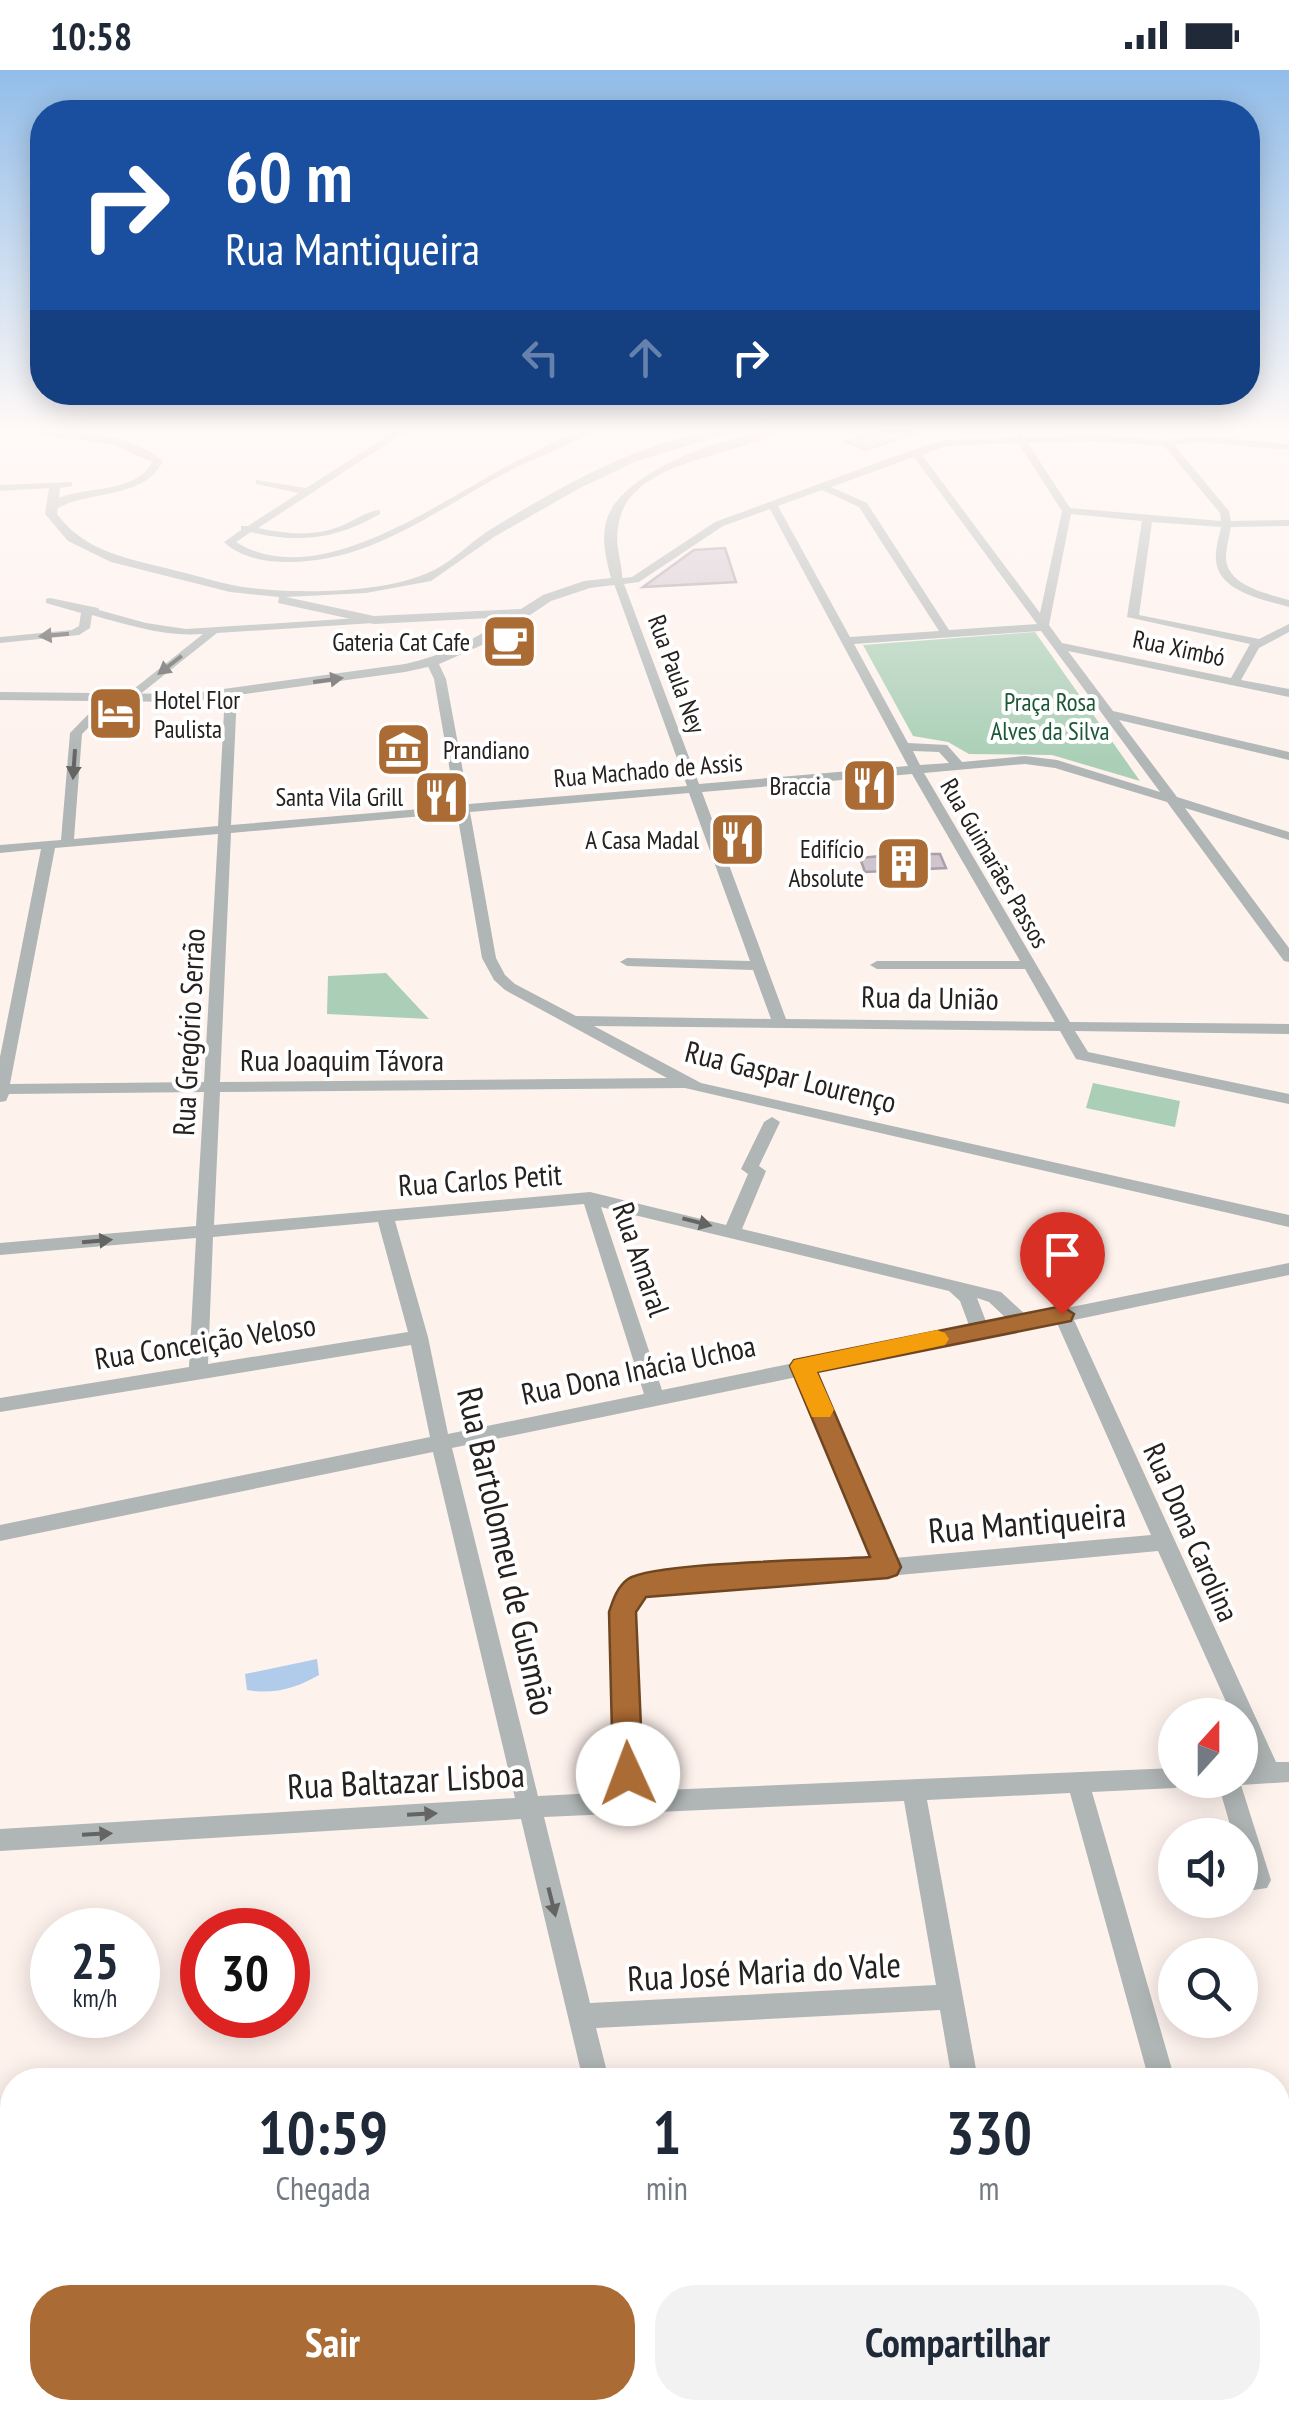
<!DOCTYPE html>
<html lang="pt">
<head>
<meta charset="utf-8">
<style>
  :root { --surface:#fff; --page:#f2f2f3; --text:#1f2937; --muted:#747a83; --accent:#ab6b34 }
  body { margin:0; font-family:"PT Sans Narrow",sans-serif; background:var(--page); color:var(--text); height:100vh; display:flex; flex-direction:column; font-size:38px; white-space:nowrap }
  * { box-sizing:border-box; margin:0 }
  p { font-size:32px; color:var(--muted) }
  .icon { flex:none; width:55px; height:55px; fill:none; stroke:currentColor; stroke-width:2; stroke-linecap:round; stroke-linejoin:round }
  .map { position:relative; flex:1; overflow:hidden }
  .panel { position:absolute; left:0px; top:1998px; width:1290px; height:352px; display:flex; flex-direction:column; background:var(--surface); border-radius:40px 40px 0 0; box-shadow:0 5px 25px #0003 }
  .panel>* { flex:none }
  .banner { position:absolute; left:30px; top:30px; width:1230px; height:305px; border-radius:40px; box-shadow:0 5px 25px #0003; background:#1a4fa0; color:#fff; overflow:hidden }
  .needle { width:65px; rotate:21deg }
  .controls { position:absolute; left:1158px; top:1628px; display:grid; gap:20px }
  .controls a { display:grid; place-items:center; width:100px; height:100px; border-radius:50%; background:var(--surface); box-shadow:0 5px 25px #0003; font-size:50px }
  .speed { position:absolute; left:30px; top:1838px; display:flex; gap:20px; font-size:50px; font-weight:700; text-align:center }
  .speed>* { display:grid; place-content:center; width:130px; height:130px; border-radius:50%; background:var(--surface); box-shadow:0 5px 25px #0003; line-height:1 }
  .speed small { font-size:25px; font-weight:400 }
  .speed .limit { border:15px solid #d22; background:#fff; color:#111 }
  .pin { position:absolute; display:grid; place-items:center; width:85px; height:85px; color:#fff; margin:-102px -42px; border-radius:50% 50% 50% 0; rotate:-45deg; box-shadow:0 0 10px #0007 }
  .pin .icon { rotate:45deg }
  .me { position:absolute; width:110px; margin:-55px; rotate:358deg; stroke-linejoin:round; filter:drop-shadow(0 0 8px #0008) }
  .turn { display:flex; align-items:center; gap:35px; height:210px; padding:0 30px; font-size:45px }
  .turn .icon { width:130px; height:130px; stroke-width:2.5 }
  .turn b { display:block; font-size:70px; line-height:85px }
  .lanes { display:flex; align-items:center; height:95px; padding:0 30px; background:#0003; justify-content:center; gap:50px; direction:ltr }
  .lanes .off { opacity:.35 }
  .eta { display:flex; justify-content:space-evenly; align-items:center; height:170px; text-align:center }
  .eta b { font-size:60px; font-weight:800; line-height:70px }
  .action { display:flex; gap:20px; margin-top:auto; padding:20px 30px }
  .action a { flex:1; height:115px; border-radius:40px; background:var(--accent); color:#fff; font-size:40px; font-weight:800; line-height:115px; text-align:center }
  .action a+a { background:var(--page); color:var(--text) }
  .status { display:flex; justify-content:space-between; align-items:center; height:70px; padding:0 50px; background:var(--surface); direction:ltr }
  .status svg { height:28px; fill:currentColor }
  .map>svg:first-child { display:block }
</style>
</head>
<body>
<div class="status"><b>10:58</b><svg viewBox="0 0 49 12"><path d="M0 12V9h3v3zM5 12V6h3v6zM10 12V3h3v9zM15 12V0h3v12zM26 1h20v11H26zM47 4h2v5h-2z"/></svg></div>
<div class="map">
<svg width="1289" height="2349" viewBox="0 0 1289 2349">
  <rect width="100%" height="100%" fill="#fef2ed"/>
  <g fill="#aacfb6">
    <path d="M1035,562L1140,711L1052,685L969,684L948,672L913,666L863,575Z"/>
    <path d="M386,903L429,949L327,944L328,906Z"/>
    <path d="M1093,1013L1180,1031L1175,1057L1086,1038Z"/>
  </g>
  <path fill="#b1cbeb" d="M317,1589L319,1605C297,1618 273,1625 247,1620L245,1604Z"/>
  <g fill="#d0c5ce" stroke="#aba0a9" stroke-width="2.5">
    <path d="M876,362H912L913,364L866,380L846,372Z"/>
    <path d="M725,478L736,512L643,517L694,480Z"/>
    <path d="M900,784H940L946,798L865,802L860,788Z"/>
  </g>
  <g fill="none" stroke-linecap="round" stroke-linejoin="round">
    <g fill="#afb6b5" fill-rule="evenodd">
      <path d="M394,362H405L258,458C286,464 314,467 341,456C354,451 366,441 380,440V444C336,469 299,474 251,462L236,472C324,527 454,419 533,383C550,374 570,361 590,362C565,379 533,388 507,402C436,440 372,492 288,492C266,492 241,488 224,472L241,460V456H248L299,423L256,414V410L306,418Z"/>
      <path d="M1019,364L1024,368L1092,365L1167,370L1199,366L1289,374V380L1199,372L1174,375L1229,441L1231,451L1289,450V456L1231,457C1229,467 1226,478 1226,489C1228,516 1268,524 1289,530V537C1265,530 1218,522 1216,490C1215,479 1219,468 1221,457L1152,452L1139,545L1259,569L1289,554V562L1259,578L1241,610L1289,619V627L1068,581L1113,641L1289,682V690L1119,650L1177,727L1289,762V770L1185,738L1289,878V892L1284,891L1167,732L1055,698L1025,694L924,703L1070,952L1289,954V964L1075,961L1088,982L1289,1024V1034L1076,989L1060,961L594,956L701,1013L1289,1145V1157L685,1018L220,1022L214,1155L590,1122L726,1155L748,1104L741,1099L764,1052L772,1047L780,1052L759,1096L766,1101L742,1159L1001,1222L1027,1246L1289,1193V1205L1074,1250L1276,1692H1289V1712L1241,1715L1271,1810L1267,1818L1240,1822V1800L1244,1799L1240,1787V1765H1233L1217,1710H1240V1695L1253,1694L1240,1664V1645H1232L1158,1481L888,1506L653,1521L640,1530L634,1543L640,1721L1175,1698V1710H1186L1183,1715L1175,1718L1092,1722L1175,2010H1149L1070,1723L927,1730L978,2010H952L940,1940L596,1958L609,2010H583L521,1749L0,1781V1759L515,1728L433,1382L0,1471V1455L430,1367L411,1275L0,1342V1328L189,1297L196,1168L0,1185V1173L196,1156L204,1022L9,1024L6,1031L0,1032V987L41,779L0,783V775L61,770L70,663L106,626H114V632L82,664L74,769L218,756L225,623L231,619L237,623L231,755L456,736L434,609L426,592L432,589L438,592L446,609L469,734L687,716L613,511L614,509L632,507L715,452L912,380L945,370L1015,368ZM1092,371L1164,376L1220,443L1221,451L1070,438L1028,373ZM1018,373L1062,441L1040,543L922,385L946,376ZM914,387L1037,554L949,560L867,433L831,417ZM822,420L859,437L939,561L850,567L778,436ZM770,439L908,696L699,714L624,514L639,512L723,456ZM1071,444L1142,451L1127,547L1250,574L1231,608L1062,573L1049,555ZM1041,561L1160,722L1057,690L1025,686L962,692L947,675L908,673L854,574ZM913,681L939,682L949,693L920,695ZM912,704L1020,891H877L870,895L877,899H1025L1055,952L786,949L702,722ZM689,723L750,891L627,888L620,892L627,896L753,900L771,949L576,946L515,914L505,905L496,888L470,742ZM457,743L482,888L494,910L505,920L667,1008L220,1012L231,763ZM218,764L204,1012L10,1014L55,778ZM584,1134L644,1324L448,1364L428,1267L395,1151ZM601,1137L949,1221L960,1231L970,1258L807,1291L802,1289L794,1293L662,1320ZM378,1152L408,1262L208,1294L213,1167ZM977,1228L989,1232L1008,1250L987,1254ZM1057,1253L1151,1465L894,1488L814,1303ZM797,1307L874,1489L651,1503C630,1511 620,1522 612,1543L617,1722L538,1726L452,1378ZM904,1731L936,1915L590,1933L544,1747Z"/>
      <path d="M50,528L98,538L99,540L146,553L186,559L374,547L380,550L374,553L217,563L129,633L123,629L125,626L203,564C165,567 128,555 92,545L90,558L79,565L0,573V567L72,560L79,556L81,543L46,533V529Z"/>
      <rect x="1278" y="2156" width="11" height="28"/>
      <path d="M12,2212V2240L0,2241V2213Z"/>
      <path d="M1289,2241V2269L1278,2270V2242Z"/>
      <path d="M651,2338H680L683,2349H653Z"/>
    </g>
    <path fill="#afb6b5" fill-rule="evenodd" d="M23,362C67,361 128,360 163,391C145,429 91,420 58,438L57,444C86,484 133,489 177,501C202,507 226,515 251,518C299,524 381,523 425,504C449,495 467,475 488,461C551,422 657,359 732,362L637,391L578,419L494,467L431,511L366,523L286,527L374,546L521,539L543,525L584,511L611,508C606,488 600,467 608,446C626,400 733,361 778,362C735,387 631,390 619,452C613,479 624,492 622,514L590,518L551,531L491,571L437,595L405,602L187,632L0,630V622L187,624L405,594C443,586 477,568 509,547L374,554L278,533L279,527L230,522L111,492L68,471L45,444L49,418L0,421V415L72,412V416L60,418L59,428C87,416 137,423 152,392L114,375Z"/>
  </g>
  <defs><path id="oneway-solid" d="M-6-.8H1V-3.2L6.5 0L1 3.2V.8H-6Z" transform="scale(2.5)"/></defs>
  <g fill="#646462">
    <use href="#oneway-solid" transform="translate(54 565) rotate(175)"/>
    <use href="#oneway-solid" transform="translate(170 595) rotate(142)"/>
    <use href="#oneway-solid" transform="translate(328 610) rotate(-8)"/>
    <use href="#oneway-solid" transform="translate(74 694) rotate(94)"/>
    <use href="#oneway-solid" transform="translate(697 1152) rotate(14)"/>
    <use href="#oneway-solid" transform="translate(97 1171) rotate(-5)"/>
    <use href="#oneway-solid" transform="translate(422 1744) rotate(-3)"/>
    <use href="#oneway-solid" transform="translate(97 1764) rotate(-3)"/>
    <use href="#oneway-solid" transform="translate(552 1832) rotate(76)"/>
  </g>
  <linearGradient id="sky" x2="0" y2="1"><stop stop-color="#92bde9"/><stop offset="0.52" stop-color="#fff9f7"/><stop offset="1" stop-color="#fff9f7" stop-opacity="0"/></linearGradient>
  <rect width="1289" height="691" fill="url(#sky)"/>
  <path fill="#ab6b34" stroke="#6f4622" stroke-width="2.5" d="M1062,1236L1074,1244L1071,1251L817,1302L901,1497L897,1505L888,1508L646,1527L636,1542L643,1704L638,1714L628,1718L617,1714L613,1704L609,1542C613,1530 617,1517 628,1509C654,1492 828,1490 870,1487L790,1296L794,1290Z"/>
  <path fill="#f59e0b" d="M937,1260L945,1263L949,1269L945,1275L817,1302L834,1340L830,1347H812L790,1296L794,1290Z"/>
  <defs>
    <symbol id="cafe-square" viewBox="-11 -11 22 22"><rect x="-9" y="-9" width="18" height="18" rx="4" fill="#ab6b34" stroke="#fff"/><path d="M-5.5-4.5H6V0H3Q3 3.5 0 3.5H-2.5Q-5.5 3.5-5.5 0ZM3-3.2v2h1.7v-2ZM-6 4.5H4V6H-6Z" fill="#fff"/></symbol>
    <symbol id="hotel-square" viewBox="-11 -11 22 22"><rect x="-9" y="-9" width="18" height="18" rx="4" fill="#ab6b34" stroke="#fff"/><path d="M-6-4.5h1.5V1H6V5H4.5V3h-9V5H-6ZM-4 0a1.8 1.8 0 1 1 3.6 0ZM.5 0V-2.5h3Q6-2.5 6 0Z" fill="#fff"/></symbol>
    <symbol id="museum-square" viewBox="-11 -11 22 22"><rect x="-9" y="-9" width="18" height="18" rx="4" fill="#ab6b34" stroke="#fff"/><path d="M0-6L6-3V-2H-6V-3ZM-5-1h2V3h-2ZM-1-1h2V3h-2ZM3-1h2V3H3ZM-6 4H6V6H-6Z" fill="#fff"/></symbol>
    <symbol id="restaurant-square" viewBox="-11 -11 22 22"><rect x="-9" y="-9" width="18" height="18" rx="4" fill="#ab6b34" stroke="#fff"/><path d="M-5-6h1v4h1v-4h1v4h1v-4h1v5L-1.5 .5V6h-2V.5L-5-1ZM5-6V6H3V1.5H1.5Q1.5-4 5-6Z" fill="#fff"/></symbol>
    <symbol id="building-square" viewBox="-11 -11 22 22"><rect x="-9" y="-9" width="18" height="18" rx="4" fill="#ab6b34" stroke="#fff"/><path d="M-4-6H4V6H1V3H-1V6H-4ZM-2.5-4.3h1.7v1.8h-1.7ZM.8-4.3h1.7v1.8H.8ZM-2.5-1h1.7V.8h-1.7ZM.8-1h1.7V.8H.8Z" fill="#fff"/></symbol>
  </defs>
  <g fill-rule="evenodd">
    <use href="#cafe-square" x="478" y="540" width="63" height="63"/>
    <use href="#hotel-square" x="84" y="612" width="63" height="63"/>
    <use href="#museum-square" x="372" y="648" width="63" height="63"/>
    <use href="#restaurant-square" x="838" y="684" width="63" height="63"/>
    <use href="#restaurant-square" x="410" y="696" width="63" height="63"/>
    <use href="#restaurant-square" x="706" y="738" width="63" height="63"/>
    <use href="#building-square" x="872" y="762" width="63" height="63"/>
  </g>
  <g text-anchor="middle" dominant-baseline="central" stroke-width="8" stroke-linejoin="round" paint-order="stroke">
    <g font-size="25" fill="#26201e" stroke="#fff" text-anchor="end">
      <text x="470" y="572">Gateria Cat Cafe</text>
      <text x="154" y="630" text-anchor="start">Hotel Flor<tspan x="154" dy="29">Paulista</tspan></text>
      <text x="443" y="680" text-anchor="start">Prandiano</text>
      <text x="831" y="716">Braccia</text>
      <text x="403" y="727">Santa Vila Grill</text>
      <text x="699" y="770">A Casa Madal</text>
      <text x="864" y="779">Edifício<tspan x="864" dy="29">Absolute</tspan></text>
    </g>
    <g font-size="25" fill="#26201e" stroke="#fff">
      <text transform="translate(1179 578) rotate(12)">Rua Ximbó</text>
      <text transform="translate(677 604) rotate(70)">Rua Paula Ney</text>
      <text transform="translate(648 700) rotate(-5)">Rua Machado de Assis</text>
      <text transform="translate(995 793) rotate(60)">Rua Guimarães Passos</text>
    </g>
    <g font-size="25" fill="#1b5836" stroke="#fff">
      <text x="1050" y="632">Praça Rosa<tspan x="1050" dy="29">Alves da Silva</tspan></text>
    </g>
    <g font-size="30" fill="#26201e" stroke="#fff">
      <text transform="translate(930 927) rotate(1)">Rua da União</text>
      <text transform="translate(188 962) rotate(-87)">Rua Gregório Serrão</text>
      <text x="342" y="989">Rua Joaquim Távora</text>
      <text transform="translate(791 1006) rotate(14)">Rua Gaspar Lourenço</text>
      <text transform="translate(480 1109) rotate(-4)">Rua Carlos Petit</text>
      <text transform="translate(642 1189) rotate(71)">Rua Amaral</text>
      <text transform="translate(205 1271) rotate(-9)">Rua Conceição Veloso</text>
      <text transform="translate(638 1299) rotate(-12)">Rua Dona Inácia Uchoa</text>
      <text transform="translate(1192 1462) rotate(66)">Rua Dona Carolina</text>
    </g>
    <g font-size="35" fill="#26201e" stroke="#fff">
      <text transform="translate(1027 1452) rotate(-5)">Rua Mantiqueira</text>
      <text transform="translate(507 1481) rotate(77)">Rua Bartolomeu de Gusmão</text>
      <text transform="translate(406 1710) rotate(-3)">Rua Baltazar Lisboa</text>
      <text transform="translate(764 1901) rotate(-3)">Rua José Maria do Vale</text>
    </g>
  </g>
</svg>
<div class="controls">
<a><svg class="needle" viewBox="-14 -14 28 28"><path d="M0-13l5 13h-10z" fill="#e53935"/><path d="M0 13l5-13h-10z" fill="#747a83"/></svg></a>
<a><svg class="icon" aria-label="sound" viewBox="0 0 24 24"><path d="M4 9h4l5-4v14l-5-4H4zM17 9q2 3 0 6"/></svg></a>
<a><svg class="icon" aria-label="search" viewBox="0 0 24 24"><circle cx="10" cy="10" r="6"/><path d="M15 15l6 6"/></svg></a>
</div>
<div class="speed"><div>25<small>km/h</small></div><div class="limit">30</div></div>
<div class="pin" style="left:1062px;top:1244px;background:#d93025"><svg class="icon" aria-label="arrive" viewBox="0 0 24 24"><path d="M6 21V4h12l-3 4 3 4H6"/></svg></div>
<svg class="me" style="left:628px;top:1704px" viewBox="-20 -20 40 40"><circle r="19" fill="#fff"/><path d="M0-13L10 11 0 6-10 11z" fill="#ab6b34"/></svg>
<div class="banner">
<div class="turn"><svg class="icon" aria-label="right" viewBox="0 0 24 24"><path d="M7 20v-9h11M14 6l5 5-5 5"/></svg><div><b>60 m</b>Rua Mantiqueira</div></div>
<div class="lanes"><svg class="icon off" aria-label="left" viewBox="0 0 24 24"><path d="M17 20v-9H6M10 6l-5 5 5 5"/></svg><svg class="icon off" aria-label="ahead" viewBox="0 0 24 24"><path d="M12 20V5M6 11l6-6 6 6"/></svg><svg class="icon" aria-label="right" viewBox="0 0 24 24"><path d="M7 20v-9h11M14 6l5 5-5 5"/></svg></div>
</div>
<section class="panel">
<div class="eta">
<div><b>10:59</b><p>Chegada</p></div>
<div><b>1</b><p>min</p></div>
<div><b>330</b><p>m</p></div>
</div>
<div class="action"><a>Sair</a><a>Compartilhar</a></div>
</section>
</div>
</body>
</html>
